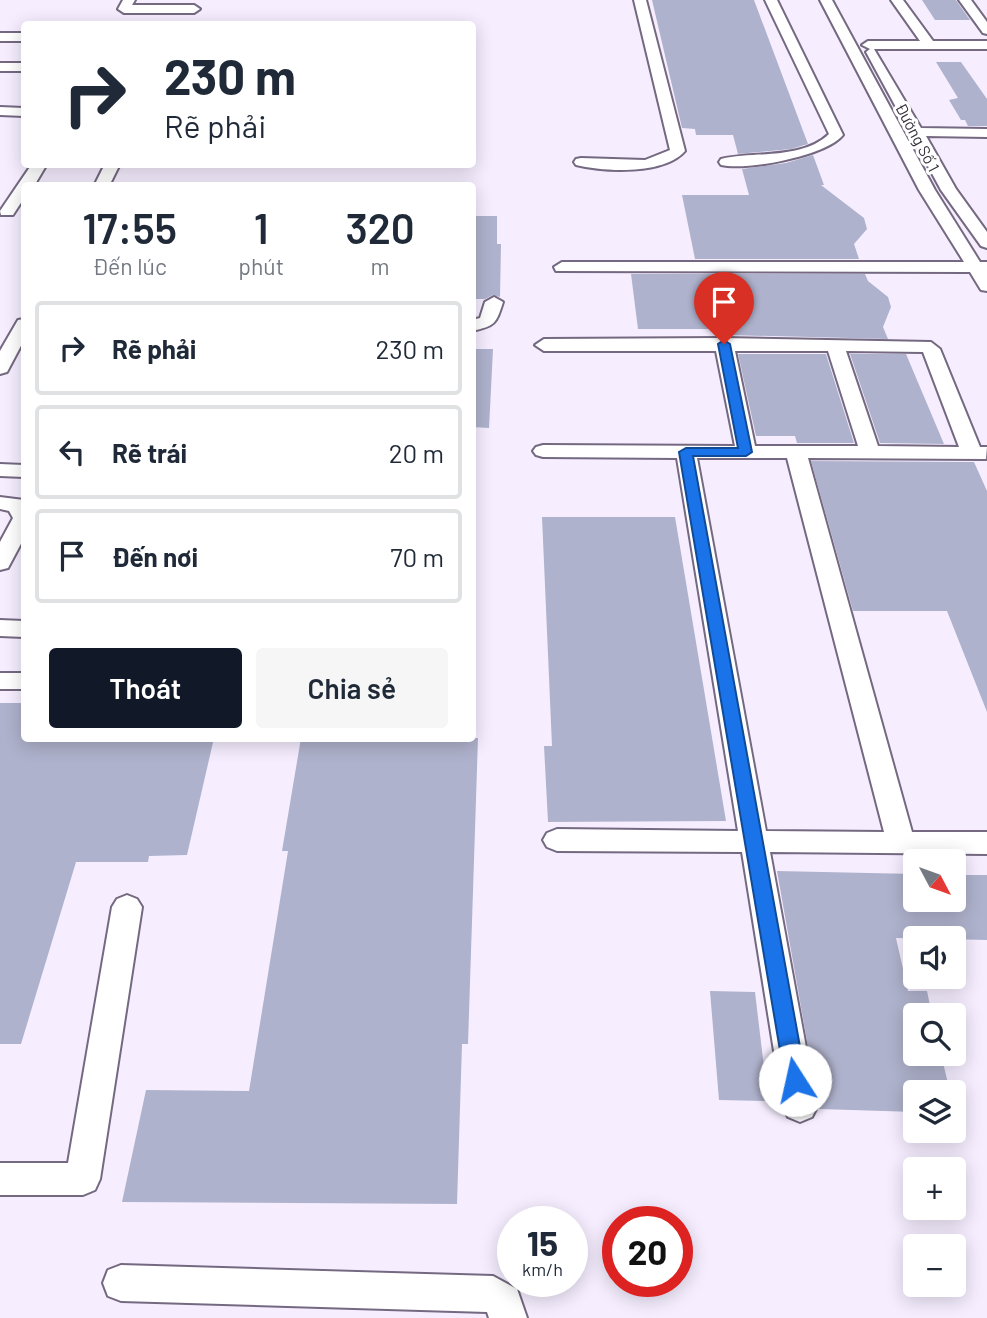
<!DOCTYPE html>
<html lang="vi">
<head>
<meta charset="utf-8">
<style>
  :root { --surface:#fff; --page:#f6f6f7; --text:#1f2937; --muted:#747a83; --line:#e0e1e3; --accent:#111827 }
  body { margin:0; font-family:Barlow,sans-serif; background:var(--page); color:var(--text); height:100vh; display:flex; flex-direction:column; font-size:26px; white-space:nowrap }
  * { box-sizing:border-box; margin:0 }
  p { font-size:23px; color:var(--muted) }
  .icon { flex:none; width:38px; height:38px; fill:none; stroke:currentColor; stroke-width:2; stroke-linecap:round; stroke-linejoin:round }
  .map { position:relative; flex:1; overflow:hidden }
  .panel { position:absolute; left:21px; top:182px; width:455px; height:560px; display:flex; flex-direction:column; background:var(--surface); border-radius:7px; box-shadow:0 4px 18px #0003 }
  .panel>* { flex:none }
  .hud { position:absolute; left:21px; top:21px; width:455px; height:147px; border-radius:7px; box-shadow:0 4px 18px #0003; background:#fff; color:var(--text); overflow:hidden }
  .needle { width:46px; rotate:131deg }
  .buttons { position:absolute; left:903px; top:849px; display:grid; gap:14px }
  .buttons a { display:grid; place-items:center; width:63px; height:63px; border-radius:7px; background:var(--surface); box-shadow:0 4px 18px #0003; font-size:35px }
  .speed { position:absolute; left:497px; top:1206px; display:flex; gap:14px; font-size:35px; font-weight:700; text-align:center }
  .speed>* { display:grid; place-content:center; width:91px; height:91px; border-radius:50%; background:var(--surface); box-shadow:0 4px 18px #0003; line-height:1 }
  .speed small { font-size:18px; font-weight:400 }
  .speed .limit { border:10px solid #d22; background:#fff; color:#111 }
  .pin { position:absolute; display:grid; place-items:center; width:60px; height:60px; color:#fff; margin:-72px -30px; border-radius:50% 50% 50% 0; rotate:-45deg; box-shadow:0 0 7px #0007 }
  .pin .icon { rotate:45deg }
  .me { position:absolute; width:77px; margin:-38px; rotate:350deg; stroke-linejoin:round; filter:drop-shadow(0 0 5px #0008) }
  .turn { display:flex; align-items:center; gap:24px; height:147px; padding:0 28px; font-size:32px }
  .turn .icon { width:91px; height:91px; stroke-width:2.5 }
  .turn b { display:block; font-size:49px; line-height:60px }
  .eta { display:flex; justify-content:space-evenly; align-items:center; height:119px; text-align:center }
  .eta b { font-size:42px; font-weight:600; line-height:49px }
  .cta { display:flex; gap:14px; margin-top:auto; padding:14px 28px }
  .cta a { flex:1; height:80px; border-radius:7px; background:var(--accent); color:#fff; font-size:28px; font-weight:600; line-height:80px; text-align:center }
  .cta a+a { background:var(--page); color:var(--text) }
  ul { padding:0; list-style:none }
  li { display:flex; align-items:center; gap:21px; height:94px; margin:0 14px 10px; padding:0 14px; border:4px solid var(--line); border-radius:7px }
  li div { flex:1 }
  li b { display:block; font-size:26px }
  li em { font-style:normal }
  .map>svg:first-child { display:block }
</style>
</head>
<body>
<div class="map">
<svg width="987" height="1318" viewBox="0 0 987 1318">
  <rect width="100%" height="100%" fill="#f6eeff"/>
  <g fill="#afb2cc">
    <path d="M652,0H754L808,144L791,149L738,154L733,135H696L695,129L682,128Z"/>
    <path d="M922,0H956L970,20H935Z"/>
    <path d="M936,62H961L987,99V126H968L965,120H961L949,100L958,98Z"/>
    <path d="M813,155L824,185H821L864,218L867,229L854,244L859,259H629H695L682,195H749L742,169L786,163Z"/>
    <path d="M472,216H497V244H501L500,297L493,295L485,299H472Z"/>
    <path d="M631,274H865L868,281L888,297L891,307L883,327L888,339L727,335L726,329H638Z"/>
    <path d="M472,349H493L489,428L472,427Z"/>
    <path d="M738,354H826L854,443H797L795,436H756Z"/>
    <path d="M850,354H906L944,444L880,443Z"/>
    <path d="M811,461L974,462L987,491V712L947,611H853Z"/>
    <path d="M542,517H675L726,821L548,822L544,746H552Z"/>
    <path d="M0,703H24V738H214L187,855L149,856L148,862H76L21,1044H0Z"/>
    <path d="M301,738H478L468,1044H462L457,1204L122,1202L146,1090L249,1091L288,851H282Z"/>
    <path d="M777,871L915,874V900H954V875H987V940L896,938L908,991H927L932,1015H915V1054H941L950,1092H915V1112L819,1109Z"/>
    <path d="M710,991L755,992L768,1101L719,1100Z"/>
  </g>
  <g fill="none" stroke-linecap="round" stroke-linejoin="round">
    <defs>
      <g id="minor">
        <path d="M123,0H135L132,5H194L200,9L194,13H124L118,9Z"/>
        <path d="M634,0H646L685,151C664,175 605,172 576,165L574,162L576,159L581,158L645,160L670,150Z"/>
        <path d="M765,0H777L843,135C826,156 747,171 721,165L719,162L721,159C754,151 802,160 829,134Z"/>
        <path d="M820,0H832L935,190L980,262H987V291L981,290L970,272L556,271L554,267L562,262H964L919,190Z"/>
        <path d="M891,0H903L933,41H987V49H874L921,128L987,129V137L926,136L956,189L987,232V248L981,246L941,190L866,52L870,49L862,45L868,41H920Z"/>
        <path d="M959,0H971L987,22V34L983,33Z"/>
        <rect x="0" y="33" width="24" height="8"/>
        <rect x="0" y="63" width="24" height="8"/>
        <path d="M0,107L24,108V116L0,115Z"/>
        <path d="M32,164H47L34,186H24V198L13,215H1L0,211Z"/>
        <path d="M105,164H120L109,186H94Z"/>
        <path d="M494,297L503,302C496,324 495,326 472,331V320L480,318L485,302Z"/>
        <path d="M24,319V340L7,372L0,374V351L18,320Z"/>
        <path d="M724,338L931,342L940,349L980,447H987L986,459L808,458L912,832H987V854L770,852L817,1107L812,1117L800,1122L788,1117L783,1107L742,852L557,851L547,847L543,840L547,833L557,829L738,831L677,458L543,457L536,455L533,451L536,447L543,445L735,446L716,351H544L535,345L544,339ZM735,351H828L858,446H755ZM846,351L923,352L959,447L878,446ZM697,458H787L884,832L766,831Z"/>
        <path d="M0,464L24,465V477L0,476Z"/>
        <path d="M0,497L24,500V538L8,568L0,570V542L13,518L9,511L0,509Z"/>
        <path d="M0,620L24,621V637L0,636Z"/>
        <rect x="0" y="673" width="24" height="16"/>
        <path d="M127,895L137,899L142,907L100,1179L95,1190L83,1195H0V1163H68L112,907L117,899Z"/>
        <path d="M121,1265L493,1276L517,1289L527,1318H489L487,1312L121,1301L108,1296L103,1283L108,1270Z"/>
      </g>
    </defs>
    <use href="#minor" stroke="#746980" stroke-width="4"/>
    <use href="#minor" fill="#fff" fill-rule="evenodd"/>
  </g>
  <path fill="#1a73e8" stroke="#114b97" stroke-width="2" d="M724,340L730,344L752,452L746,456H693L806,1080L803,1087L795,1090L788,1087L785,1080L679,452L686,448H738L718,344Z"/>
  <g text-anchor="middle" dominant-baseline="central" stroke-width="6" stroke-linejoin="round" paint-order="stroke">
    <g font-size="16" fill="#34303a" stroke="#fff">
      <text transform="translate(918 137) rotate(62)">Đường Số 1</text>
    </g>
  </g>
</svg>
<div class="buttons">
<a><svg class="needle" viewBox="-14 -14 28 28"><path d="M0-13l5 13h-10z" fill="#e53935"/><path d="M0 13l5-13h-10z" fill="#747a83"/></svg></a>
<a><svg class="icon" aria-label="sound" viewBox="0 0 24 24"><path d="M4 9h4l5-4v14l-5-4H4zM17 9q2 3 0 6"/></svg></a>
<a><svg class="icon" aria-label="search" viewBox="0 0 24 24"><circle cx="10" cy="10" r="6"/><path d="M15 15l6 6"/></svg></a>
<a><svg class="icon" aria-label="layers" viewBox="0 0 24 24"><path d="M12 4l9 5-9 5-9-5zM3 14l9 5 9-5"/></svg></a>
<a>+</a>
<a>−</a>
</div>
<div class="speed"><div>15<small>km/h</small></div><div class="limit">20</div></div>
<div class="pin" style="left:724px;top:344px;background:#d93025"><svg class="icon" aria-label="arrive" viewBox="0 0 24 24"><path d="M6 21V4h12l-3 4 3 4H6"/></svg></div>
<svg class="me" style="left:795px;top:1080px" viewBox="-20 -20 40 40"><circle r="19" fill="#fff"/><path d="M0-13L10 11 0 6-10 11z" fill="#1a73e8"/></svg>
<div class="hud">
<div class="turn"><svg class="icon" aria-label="right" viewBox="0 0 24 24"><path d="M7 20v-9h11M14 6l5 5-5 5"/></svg><div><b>230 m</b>Rẽ phải</div></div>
</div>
<section class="panel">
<div class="eta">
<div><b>17:55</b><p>Đến lúc</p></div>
<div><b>1</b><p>phút</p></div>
<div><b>320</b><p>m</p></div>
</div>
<ul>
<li><svg class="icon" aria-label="right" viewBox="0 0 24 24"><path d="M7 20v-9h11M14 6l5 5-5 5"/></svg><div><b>Rẽ phải</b></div><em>230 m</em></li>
<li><svg class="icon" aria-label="left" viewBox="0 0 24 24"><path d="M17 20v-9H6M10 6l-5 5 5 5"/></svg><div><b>Rẽ trái</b></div><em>20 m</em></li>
<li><svg class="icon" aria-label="arrive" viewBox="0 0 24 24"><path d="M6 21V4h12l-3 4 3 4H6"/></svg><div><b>Đến nơi</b></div><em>70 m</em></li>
</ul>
<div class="cta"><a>Thoát</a><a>Chia sẻ</a></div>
</section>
</div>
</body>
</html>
